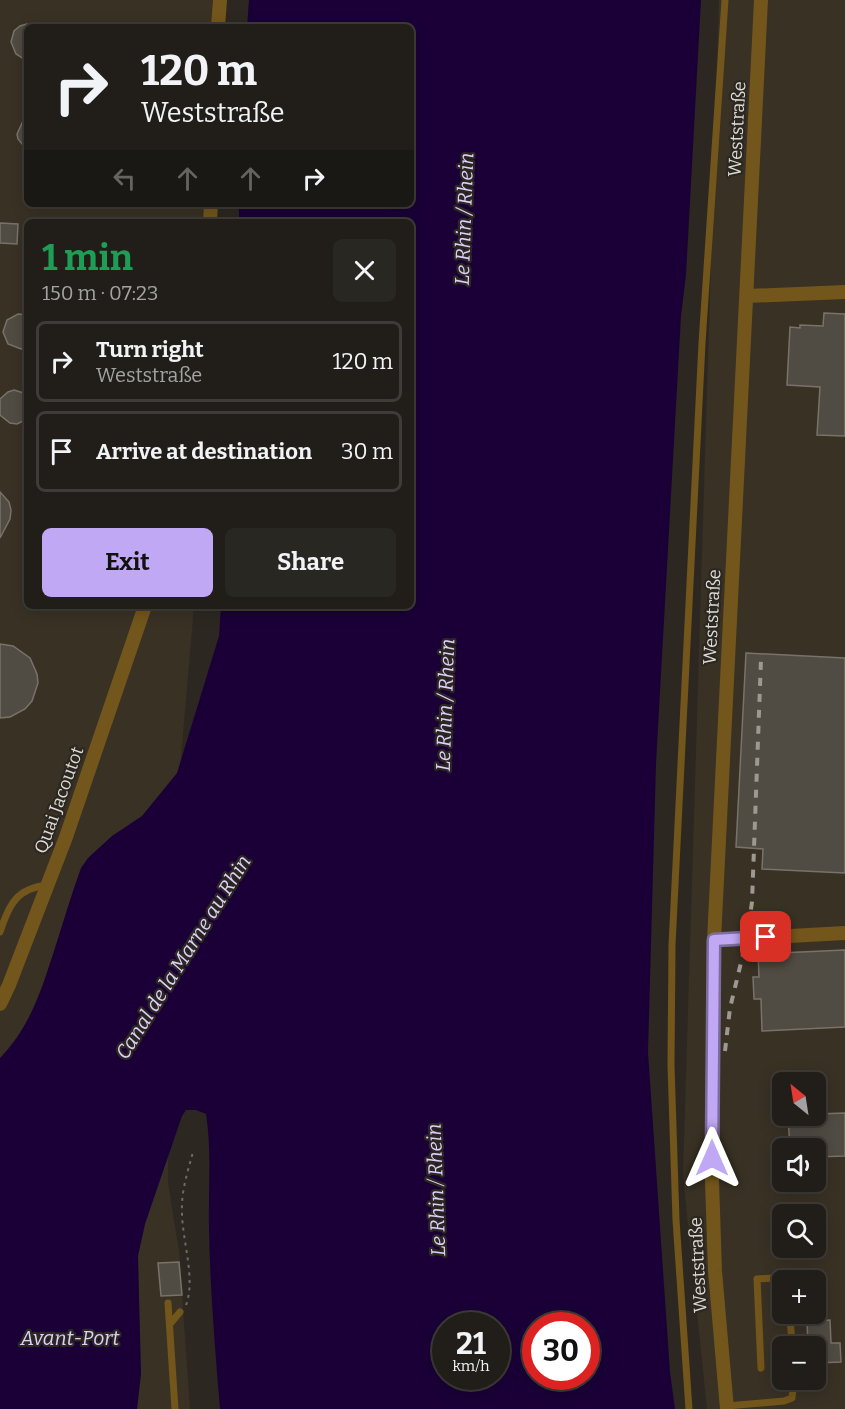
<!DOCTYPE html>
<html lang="en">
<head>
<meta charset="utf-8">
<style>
  :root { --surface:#211e19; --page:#292722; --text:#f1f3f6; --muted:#a2a2a2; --line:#3e3c38; --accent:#c0a8f4 }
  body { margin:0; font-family:Bitter,serif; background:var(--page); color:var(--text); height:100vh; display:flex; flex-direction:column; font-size:22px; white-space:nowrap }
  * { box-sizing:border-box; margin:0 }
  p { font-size:20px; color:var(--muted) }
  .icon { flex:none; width:33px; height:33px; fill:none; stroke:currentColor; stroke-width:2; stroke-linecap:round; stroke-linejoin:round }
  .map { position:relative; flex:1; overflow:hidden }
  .drawer { position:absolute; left:24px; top:219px; width:390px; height:390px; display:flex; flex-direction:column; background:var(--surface); border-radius:9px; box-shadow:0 3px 15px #0003,0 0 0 2px var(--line) }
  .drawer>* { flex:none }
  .hud { position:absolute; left:24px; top:24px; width:390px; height:183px; border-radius:9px; box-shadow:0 3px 15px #0003,0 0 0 2px var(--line); background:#211e19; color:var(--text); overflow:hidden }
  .needle { width:39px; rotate:330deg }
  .tools { position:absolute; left:772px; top:1072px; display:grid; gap:12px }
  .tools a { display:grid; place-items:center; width:54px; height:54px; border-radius:9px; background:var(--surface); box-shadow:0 3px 15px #0003,0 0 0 2px var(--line); font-size:30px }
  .speed { position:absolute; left:432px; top:1312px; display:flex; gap:12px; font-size:30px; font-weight:700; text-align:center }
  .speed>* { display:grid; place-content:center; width:78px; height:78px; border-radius:50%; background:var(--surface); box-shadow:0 3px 15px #0003,0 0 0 2px var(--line); line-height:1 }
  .speed small { font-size:15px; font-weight:400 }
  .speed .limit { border:9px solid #d22; background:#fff; color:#111 }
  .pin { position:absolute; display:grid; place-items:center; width:51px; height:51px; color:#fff; margin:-26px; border-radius:12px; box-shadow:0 3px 9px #0006 }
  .me { position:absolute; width:66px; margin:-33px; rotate:0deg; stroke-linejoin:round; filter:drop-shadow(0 0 4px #0008) }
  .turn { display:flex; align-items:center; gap:21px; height:126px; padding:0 18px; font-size:27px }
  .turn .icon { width:78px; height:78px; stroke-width:2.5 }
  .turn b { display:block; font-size:42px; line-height:51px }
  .lanes { display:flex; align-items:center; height:57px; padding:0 18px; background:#0003; justify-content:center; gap:30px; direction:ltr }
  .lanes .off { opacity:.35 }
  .round { display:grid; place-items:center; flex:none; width:63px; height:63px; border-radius:9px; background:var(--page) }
  .headline { display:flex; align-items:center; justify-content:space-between; height:102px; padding:0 18px }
  h1 { font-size:36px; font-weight:700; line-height:45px; color:#1e9e55 }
  .cta { display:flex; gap:12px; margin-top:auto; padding:12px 18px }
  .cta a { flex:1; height:69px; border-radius:9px; background:var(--accent); color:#111; font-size:24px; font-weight:700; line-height:69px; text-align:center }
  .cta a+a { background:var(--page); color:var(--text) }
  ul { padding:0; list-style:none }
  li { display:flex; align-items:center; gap:18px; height:81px; margin:0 12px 9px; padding:0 6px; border:3px solid var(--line); border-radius:9px }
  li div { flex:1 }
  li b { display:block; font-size:22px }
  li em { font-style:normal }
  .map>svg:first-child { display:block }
</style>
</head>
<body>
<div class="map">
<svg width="845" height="1409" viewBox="0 0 845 1409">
  <rect width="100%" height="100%" fill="#2c2821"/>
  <g fill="#393124" fill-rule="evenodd">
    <path d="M0,0H222L221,27H27V204H212V222H27V606H194L181,757L167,996L168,1183L179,1251L190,1409H0Z"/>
    <path d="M719,0H845V1409H707L683,1175ZM783,1083H816V1116H783ZM783,1149H816V1182H783ZM783,1215H816V1248H783ZM783,1281H816V1314H783ZM783,1347H816V1380H783Z"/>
  </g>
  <path fill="#1a0037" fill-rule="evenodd" d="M249,0H701L686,275L681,316L656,764L648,1052L670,1372L675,1409H220C215,1349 210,1289 209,1229C208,1191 212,1152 206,1114L196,1110H186L182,1116L145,1224L138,1256L141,1374L137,1409H0V1058C30,1027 41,991 54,951C63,923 71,895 81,868L88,858L112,836L142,816L177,773L219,636L221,606H411V222H239V204H411V27H247ZM446,1326H496V1377H446ZM536,1326H586V1377H536Z"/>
  <g fill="#504b43" stroke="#78736a" stroke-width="1.5">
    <path d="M27,24V61L16,54L11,42L14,31L20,26Z"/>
    <path d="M27,112V150L18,139L17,134Z"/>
    <path d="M0,223L18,224L17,244L0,243Z"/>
    <path d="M824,313L845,314V436L817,435L820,387L787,385L790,327L800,328V325L823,326Z"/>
    <path d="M18,314L27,315V347L21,349L8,344L3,332L7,320Z"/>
    <path d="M14,390L27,394V419L17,424L10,423L0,415V399L8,392Z"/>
    <path d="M0,492L9,502L11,510L10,519L0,538Z"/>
    <path d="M0,644L13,646L30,658L37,674L38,683L32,701L25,709L10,717L0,718Z"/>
    <path d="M746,653L845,658V873L762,869L763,849L736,847Z"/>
    <path d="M845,950V1027L762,1031L761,999H754L753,977H759L758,954Z"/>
    <path d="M845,1113V1156L816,1157V1149H790L788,1116H816V1114Z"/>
    <path d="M179,1262L182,1295L161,1296L158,1263Z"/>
    <path d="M830,1320L831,1343H840L841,1362L816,1363V1347H808L807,1321Z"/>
  </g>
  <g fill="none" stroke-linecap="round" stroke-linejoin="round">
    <path stroke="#6e6b65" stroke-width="2" stroke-dasharray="3 4.5" stroke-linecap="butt" d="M186,1305C196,1279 182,1240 182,1212C181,1191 188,1171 193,1152"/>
    <g stroke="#73561b" stroke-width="7">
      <path d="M0,932C9,904 17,888 48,885"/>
      <path d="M168,1303L175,1409"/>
      <path d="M790,1314L792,1347"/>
      <path d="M170,1324L180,1312"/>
      <path d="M761,1368L757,1279L788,1277V1281"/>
      <path d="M727,1406L784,1401L792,1398L794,1380"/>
      <path d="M689,1409L676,1220L671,1065L672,945L702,343L725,0"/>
    </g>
    <g stroke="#73561b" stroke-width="14">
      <path d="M218,27L220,0"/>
      <path d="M210,222L211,204"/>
      <path d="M747,296L845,292"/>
      <path d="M714,940L845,933"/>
      <path d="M0,1004L9,985L66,837L145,606"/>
      <path d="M727,1409L715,1271L712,1181L714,940L761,0"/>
    </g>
    <path stroke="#9c9993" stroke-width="4" stroke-dasharray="8 8" stroke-linecap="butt" d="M725,1051L730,1008L747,938L752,902L761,659"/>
  </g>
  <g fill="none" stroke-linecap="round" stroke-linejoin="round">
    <defs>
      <path id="route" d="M712,1158L714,940L766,937"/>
    </defs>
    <use href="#route" stroke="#7d6d9f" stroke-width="15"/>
    <use href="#route" stroke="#c0a8f4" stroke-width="10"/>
  </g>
  <g text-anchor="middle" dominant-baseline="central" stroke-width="4.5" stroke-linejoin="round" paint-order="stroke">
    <g font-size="18" fill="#dddbd6" stroke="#2c2821">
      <text transform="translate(737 129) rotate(-87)">Weststraße</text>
      <text transform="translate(712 617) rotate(-87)">Weststraße</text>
      <text transform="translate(59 800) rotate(-70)">Quai Jacoutot</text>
      <text transform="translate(698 1265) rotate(-93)">Weststraße</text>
    </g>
    <g font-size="20" font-style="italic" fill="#ddd0fd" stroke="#2c2821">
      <text transform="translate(464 219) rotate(-88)">Le Rhin / Rhein</text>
      <text transform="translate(445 705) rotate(-88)">Le Rhin / Rhein</text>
      <text transform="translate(183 957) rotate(-58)">Canal de la Marne au Rhin</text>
      <text transform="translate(436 1190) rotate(-92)">Le Rhin / Rhein</text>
      <text x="70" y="1338">Avant-Port</text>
    </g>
  </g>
</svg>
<div class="tools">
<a><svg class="needle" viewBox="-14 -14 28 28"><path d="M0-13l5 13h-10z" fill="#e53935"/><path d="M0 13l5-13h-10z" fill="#a2a2a2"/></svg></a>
<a><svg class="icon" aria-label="sound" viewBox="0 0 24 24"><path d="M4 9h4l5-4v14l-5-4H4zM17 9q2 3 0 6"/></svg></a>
<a><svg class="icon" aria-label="search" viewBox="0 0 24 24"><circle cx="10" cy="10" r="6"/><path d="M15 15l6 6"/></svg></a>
<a>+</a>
<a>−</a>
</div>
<div class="speed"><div>21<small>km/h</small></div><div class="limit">30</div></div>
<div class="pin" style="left:766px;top:937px;background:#d93025"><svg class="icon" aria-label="arrive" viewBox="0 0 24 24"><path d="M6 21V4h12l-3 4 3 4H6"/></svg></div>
<svg class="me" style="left:712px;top:1158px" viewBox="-20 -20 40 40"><path d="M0-17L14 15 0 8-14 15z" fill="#c0a8f4" stroke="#fff" stroke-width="4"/></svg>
<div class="hud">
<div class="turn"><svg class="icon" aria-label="right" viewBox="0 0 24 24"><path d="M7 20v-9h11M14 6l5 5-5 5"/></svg><div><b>120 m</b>Weststraße</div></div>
<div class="lanes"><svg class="icon off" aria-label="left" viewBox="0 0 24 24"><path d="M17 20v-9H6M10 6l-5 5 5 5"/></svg><svg class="icon off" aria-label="ahead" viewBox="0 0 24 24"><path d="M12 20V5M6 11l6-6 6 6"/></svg><svg class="icon off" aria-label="ahead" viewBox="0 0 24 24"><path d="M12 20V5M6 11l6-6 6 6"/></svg><svg class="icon" aria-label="right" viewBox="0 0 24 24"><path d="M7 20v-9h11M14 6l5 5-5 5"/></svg></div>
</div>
<section class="drawer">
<div class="headline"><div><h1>1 min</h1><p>150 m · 07:23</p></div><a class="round"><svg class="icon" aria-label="close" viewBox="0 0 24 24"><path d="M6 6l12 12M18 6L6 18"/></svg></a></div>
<ul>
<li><svg class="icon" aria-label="right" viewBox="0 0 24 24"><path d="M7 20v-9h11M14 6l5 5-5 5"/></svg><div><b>Turn right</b><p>Weststraße</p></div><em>120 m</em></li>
<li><svg class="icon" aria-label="arrive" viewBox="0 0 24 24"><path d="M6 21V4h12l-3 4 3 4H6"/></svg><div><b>Arrive at destination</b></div><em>30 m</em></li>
</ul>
<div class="cta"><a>Exit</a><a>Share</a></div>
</section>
</div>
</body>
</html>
